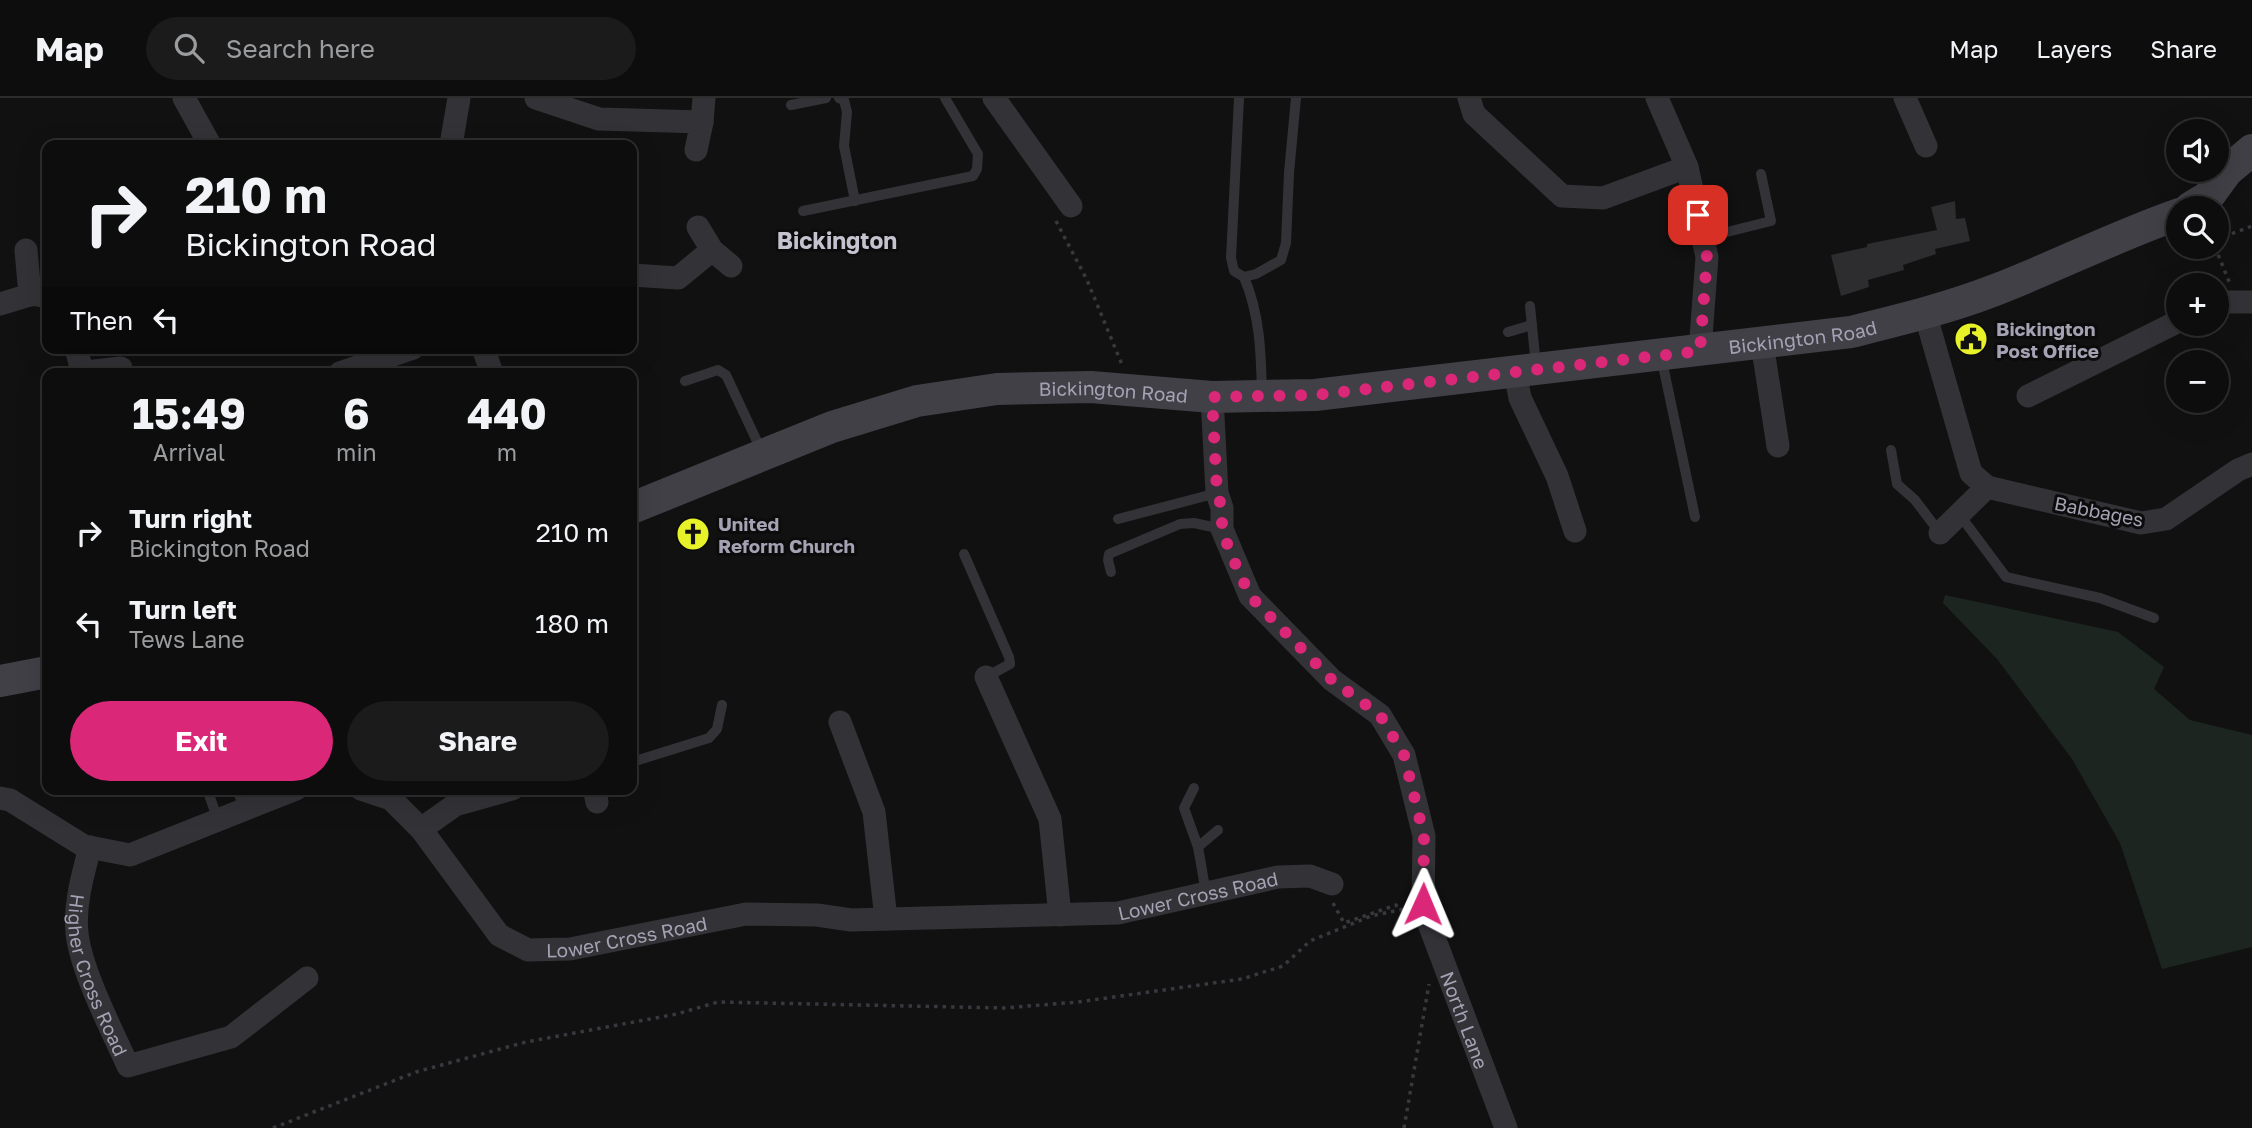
<!DOCTYPE html>
<html lang="en">
<head>
<meta charset="utf-8">
<style>
  :root { --surface:#0d0d0e; --page:#1b1b1c; --text:#f1f3f6; --muted:#9a9c9e; --line:#2d2d2e; --accent:#db2777 }
  body { margin:0; font-family:"Golos Text",sans-serif; background:var(--page); color:var(--text); height:100vh; display:flex; flex-direction:column; font-size:26px; white-space:nowrap }
  * { box-sizing:border-box; margin:0 }
  p { font-size:23px; color:var(--muted) }
  .icon { flex:none; width:38px; height:38px; fill:none; stroke:currentColor; stroke-width:2; stroke-linecap:round; stroke-linejoin:round }
  .map { position:relative; flex:1; overflow:hidden }
  .drawer { position:absolute; left:42px; top:270px; width:595px; height:427px; display:flex; flex-direction:column; background:var(--surface); border-radius:14px; box-shadow:0 7px 28px #0002,0 0 0 2px var(--line) }
  .drawer>* { flex:none }
  .top-card { position:absolute; left:42px; top:42px; width:595px; height:214px; border-radius:14px; box-shadow:0 7px 28px #0002,0 0 0 2px var(--line); background:#0d0d0e; color:var(--text); overflow:hidden }
  .controls { position:absolute; left:2166px; top:21px; display:grid; gap:14px }
  .controls a { display:grid; place-items:center; width:63px; height:63px; border-radius:50%; background:var(--surface); box-shadow:0 7px 28px #0002,0 0 0 2px var(--line); font-size:35px }
  .pin { position:absolute; display:grid; place-items:center; width:60px; height:60px; color:#fff; margin:-30px; border-radius:14px; box-shadow:0 4px 10px #0006 }
  .me { position:absolute; width:77px; margin:-38px; rotate:1deg; stroke-linejoin:round; filter:drop-shadow(0 0 5px #0008) }
  .turn { display:flex; align-items:center; gap:24px; height:147px; padding:0 28px; font-size:32px }
  .turn .icon { width:91px; height:91px; stroke-width:2.5 }
  .turn b { display:block; font-size:49px; line-height:60px }
  .then { display:flex; align-items:center; height:66px; padding:0 28px; background:#0003; gap:14px; font-size:26px }
  .eta { display:flex; justify-content:space-evenly; align-items:center; height:119px; text-align:center }
  .eta b { font-size:42px; font-weight:700; line-height:49px }
  .primary-button { display:flex; gap:14px; margin-top:auto; padding:14px 28px }
  .primary-button a { flex:1; height:80px; border-radius:42px; background:var(--accent); color:#fff; font-size:28px; font-weight:700; line-height:80px; text-align:center }
  .primary-button a+a { background:var(--page); color:var(--text) }
  ul { padding:0; list-style:none }
  li { display:flex; align-items:center; gap:21px; height:91px; padding:0 28px }
  li div { flex:1 }
  li b { display:block; font-size:26px }
  li em { font-style:normal }
  header { display:flex; align-items:center; gap:42px; box-sizing:border-box; height:98px; padding:0 35px; background:var(--surface); border-bottom:2px solid var(--line) }
  header strong { font-size:33px }
  nav { display:flex; gap:38px; margin-inline-start:auto; font-size:24px }
  .search { width:490px; height:63px; background:var(--page); display:flex; align-items:center; gap:18px; box-sizing:border-box; padding:0 24px; border-radius:38px; color:var(--muted); font-size:26px }
  .map>svg:first-child { display:block }
</style>
</head>
<body>
<header>
<strong>Map</strong>
<div class="search"><svg class="icon" aria-label="search" viewBox="0 0 24 24"><circle cx="10" cy="10" r="6"/><path d="M15 15l6 6"/></svg>Search here</div>
<nav><a>Map</a><a>Layers</a><a>Share</a></nav>
</header>
<div class="map">
<svg width="2252" height="1030" viewBox="0 0 2252 1030">
  <rect width="100%" height="100%" fill="#111112"/>
  <path fill="#1d2521" d="M1945,497L2118,534L2164,569L2154,591L2190,622L2252,637V849L2162,871L2120,745L2072,661L1997,561L1943,505Z"/>
  <path fill="#2d2c2e" d="M1955,103L1956,121L1965,120L1970,143L1935,151L1936,156L1903,167L1904,172L1868,182L1869,189L1841,198L1831,157L1867,149V146L1937,132L1931,109Z"/>
  <g fill="none" stroke-linecap="round" stroke-linejoin="round">
    <g stroke="#39383e" stroke-width="3.5" stroke-dasharray="3.5 5" stroke-linecap="butt">
      <path d="M1056,123L1087,182L1123,269"/>
      <path d="M2217,137L2220,140L2252,128"/>
      <path d="M2215,149L2230,186"/>
      <path d="M1333,805L1344,825L1396,807L1398,812"/>
      <path d="M273,1030L416,974L526,944L677,916L718,904L1004,910L1078,904L1242,881L1283,868L1310,843L1371,818L1404,811"/>
      <path d="M1404,1030L1429,886"/>
    </g>
    <g stroke="#333237" stroke-width="10">
      <path d="M839,0L844,2L847,14L844,48L855,103"/>
      <path d="M1239,0L1231,160L1234,173L1244,179L1256,176L1281,162L1286,145L1289,75L1296,0"/>
      <path d="M791,7L826,0"/>
      <path d="M803,113L973,78L977,71L978,56L945,0"/>
      <path d="M1703,140L1771,123L1761,76"/>
      <path d="M1244,179C1260,217 1261,254 1262,296"/>
      <path d="M1530,208L1536,268"/>
      <path d="M1508,234L1532,227"/>
      <path d="M1661,258L1695,419"/>
      <path d="M685,283L718,272L726,277L762,354"/>
      <path d="M1891,352L1897,386L1915,402L1940,435"/>
      <path d="M1959,416L2006,479L2100,500L2154,520"/>
      <path d="M1118,421L1217,395"/>
      <path d="M964,456L1009,559L1010,566L986,579"/>
      <path d="M1111,474L1108,462L1109,456L1180,426L1194,425L1222,431"/>
      <path d="M632,664L709,640L717,631L722,607"/>
      <path d="M1194,690L1184,710L1198,749L1206,795"/>
      <path d="M207,691L218,722"/>
      <path d="M237,691L245,712"/>
      <path d="M1198,749L1218,732"/>
    </g>
    <g stroke="#333237" stroke-width="23">
      <path d="M184,0L210,47"/>
      <path d="M536,0L599,21L702,24L696,52"/>
      <path d="M994,0L1071,108"/>
      <path d="M1469,0L1474,16L1562,98L1603,100L1687,69"/>
      <path d="M1657,0L1687,69L1707,159L1700,253"/>
      <path d="M1905,0L1926,48"/>
      <path d="M702,24L704,0"/>
      <path d="M451,47L459,0"/>
      <path d="M698,129L712,152L731,168"/>
      <path d="M26,152L30,197"/>
      <path d="M632,177L678,180L712,152"/>
      <path d="M2217,204H2252"/>
      <path d="M0,206L33,196L47,199"/>
      <path d="M1925,215L1971,375L1987,389L2141,425L2166,421L2238,372L2252,366"/>
      <path d="M1762,245L1778,348"/>
      <path d="M76,250L82,273"/>
      <path d="M483,250L492,275"/>
      <path d="M1515,274L1520,300L1557,378L1575,433"/>
      <path d="M77,275L121,270"/>
      <path d="M340,275L413,250"/>
      <path d="M2028,298L2179,223"/>
      <path id="s1" d="M1212,299L1217,395L1222,410V431L1250,498L1332,582L1380,617L1404,657L1424,738L1423,810L1506,1030"/>
      <path d="M1940,435L1987,389"/>
      <path d="M986,579L1050,721L1060,817"/>
      <path d="M840,624L874,714L886,821"/>
      <path id="s2" d="M361,691L391,701L421,731L499,837L528,852L570,851L746,816L817,817L851,822L1118,815L1278,779L1310,778L1332,786"/>
      <path d="M594,691L597,704"/>
      <path d="M0,700L10,702L84,748L130,757L296,691"/>
      <path d="M421,731L455,707L512,691"/>
      <path id="s3" d="M90,749C83,777 74,806 77,835C81,873 112,932 128,968L231,939L307,880"/>
    </g>
    <g stroke="#414047" stroke-width="32">
      <path d="M2190,110L2208,99L2227,73L2252,52"/>
      <path id="s4" d="M632,410L832,329L917,303L997,291L1091,289L1212,299L1315,297L1851,234C1899,222 1949,210 1995,192C2057,168 2116,138 2179,116"/>
      <path d="M0,583L47,574"/>
    </g>
  </g>
  <g fill="none" stroke-linecap="round" stroke-linejoin="round">
    <path stroke="#db2777" stroke-width="12" stroke-dasharray="0 21.6" d="M1423,806L1424,738L1404,657L1380,617L1332,582L1250,498L1230,454L1222,431V410L1217,395L1212,299L1315,297L1700,253L1707,159L1698,117"/>
  </g>
  <defs>
    <symbol id="civic-disc" viewBox="-11 -11 22 22"><circle r="9.5" fill="#e7f229" stroke="#0c0c0d"/><path d="M-.6-6.5H3V-4.5H.6V-3L4-1V1h2V6H-6V1h2V-1L-.6-3ZM-1.2 2.5V6h2.4V2.5Z" fill="#111"/></symbol>
    <symbol id="church-disc" viewBox="-11 -11 22 22"><circle r="9.5" fill="#e7f229" stroke="#0c0c0d"/><path d="M-1.2-6h2.4v3.5h3.3v2.4h-3.3V6h-2.4V-.1h-3.3v-2.4h3.3Z" fill="#111"/></symbol>
  </defs>
  <g fill-rule="evenodd">
    <use href="#civic-disc" x="1952" y="222" width="38" height="38"/>
    <use href="#church-disc" x="674" y="417" width="38" height="38"/>
  </g>
  <g text-anchor="middle" dominant-baseline="central" stroke-width="6" stroke-linejoin="round" paint-order="stroke">
    <g font-size="19" font-weight="bold" fill="#a4a2b3" stroke="#0c0c0d" text-anchor="start">
      <text x="1996" y="230">Bickington<tspan x="1996" dy="22">Post Office</tspan></text>
      <text x="718" y="425">United<tspan x="718" dy="22">Reform Church</tspan></text>
    </g>
    <g font-size="19" fill="#a4a2b3" stroke="#0c0c0d">
      <text stroke="none"><textPath href="#s4" startOffset="1195">Bickington Road</textPath></text>
      <text stroke="none"><textPath href="#s4" startOffset="502">Bickington Road</textPath></text>
      <text transform="translate(2099 413) rotate(11)">Babbages</text>
      <text stroke="none"><textPath href="#s2" startOffset="914">Lower Cross Road</textPath></text>
      <text stroke="none"><textPath href="#s2" startOffset="338">Lower Cross Road</textPath></text>
      <text stroke="none"><textPath href="#s3" startOffset="133">Higher Cross Road</textPath></text>
      <text stroke="none"><textPath href="#s1" startOffset="704">North Lane</textPath></text>
    </g>
    <g font-size="23" font-weight="bold" fill="#c5c3cf" stroke="#0c0c0d">
      <text x="837" y="142">Bickington</text>
    </g>
  </g>
</svg>
<div class="controls">
<a><svg class="icon" aria-label="sound" viewBox="0 0 24 24"><path d="M4 9h4l5-4v14l-5-4H4zM17 9q2 3 0 6"/></svg></a>
<a><svg class="icon" aria-label="search" viewBox="0 0 24 24"><circle cx="10" cy="10" r="6"/><path d="M15 15l6 6"/></svg></a>
<a>+</a>
<a>−</a>
</div>
<div class="pin" style="left:1698px;top:117px;background:#d93025"><svg class="icon" aria-label="arrive" viewBox="0 0 24 24"><path d="M6 21V4h12l-3 4 3 4H6"/></svg></div>
<svg class="me" style="left:1423px;top:806px" viewBox="-20 -20 40 40"><path d="M0-17L14 15 0 8-14 15z" fill="#db2777" stroke="#fff" stroke-width="4"/></svg>
<div class="top-card">
<div class="turn"><svg class="icon" aria-label="right" viewBox="0 0 24 24"><path d="M7 20v-9h11M14 6l5 5-5 5"/></svg><div><b>210 m</b>Bickington Road</div></div>
<div class="then">Then<svg class="icon" aria-label="left" viewBox="0 0 24 24"><path d="M17 20v-9H6M10 6l-5 5 5 5"/></svg></div>
</div>
<section class="drawer">
<div class="eta">
<div><b>15:49</b><p>Arrival</p></div>
<div><b>6</b><p>min</p></div>
<div><b>440</b><p>m</p></div>
</div>
<ul>
<li><svg class="icon" aria-label="right" viewBox="0 0 24 24"><path d="M7 20v-9h11M14 6l5 5-5 5"/></svg><div><b>Turn right</b><p>Bickington Road</p></div><em>210 m</em></li>
<li><svg class="icon" aria-label="left" viewBox="0 0 24 24"><path d="M17 20v-9H6M10 6l-5 5 5 5"/></svg><div><b>Turn left</b><p>Tews Lane</p></div><em>180 m</em></li>
</ul>
<div class="primary-button"><a>Exit</a><a>Share</a></div>
</section>
</div>
</body>
</html>
